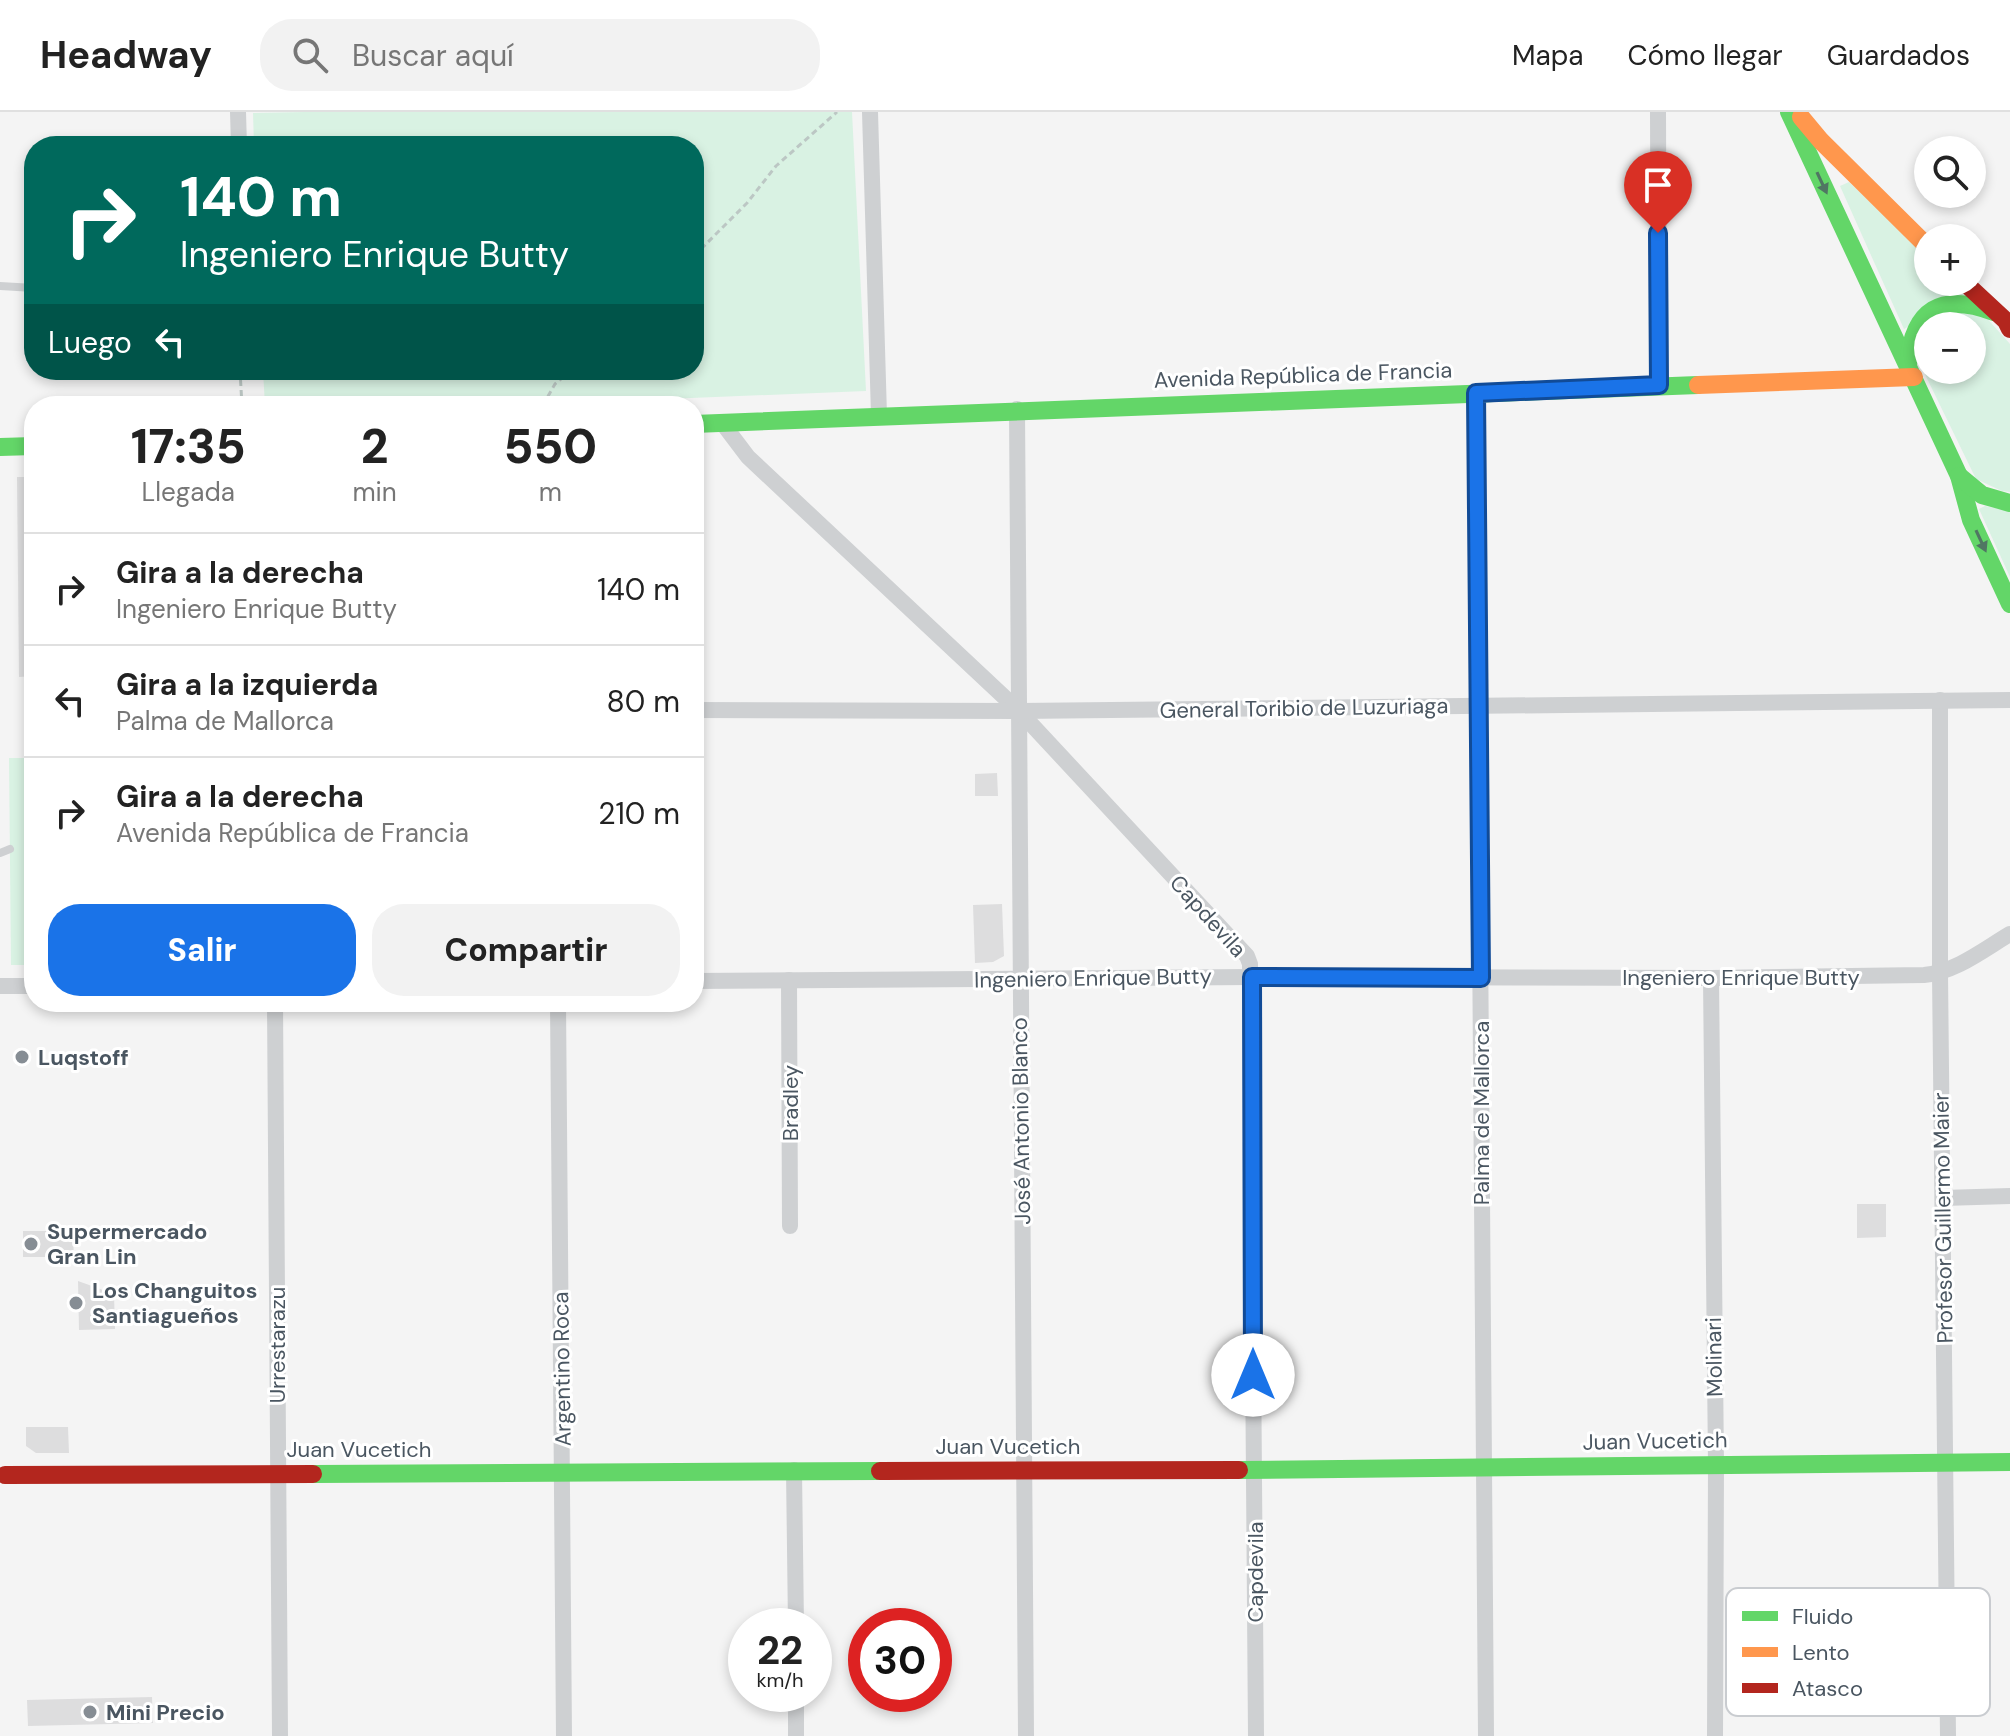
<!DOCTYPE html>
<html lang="es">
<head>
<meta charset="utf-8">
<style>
  :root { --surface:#fff; --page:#f2f2f2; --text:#222; --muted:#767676; --line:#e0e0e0; --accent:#1a73e8 }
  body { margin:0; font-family:"DM Sans",sans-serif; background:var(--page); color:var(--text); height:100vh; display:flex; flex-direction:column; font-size:30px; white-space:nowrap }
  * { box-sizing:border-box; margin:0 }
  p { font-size:26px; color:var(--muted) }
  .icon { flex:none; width:44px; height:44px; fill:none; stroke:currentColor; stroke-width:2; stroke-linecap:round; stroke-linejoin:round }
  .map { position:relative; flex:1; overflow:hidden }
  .sheet { position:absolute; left:24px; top:284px; width:680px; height:616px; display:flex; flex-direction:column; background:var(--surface); border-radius:32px; box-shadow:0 4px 12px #0003 }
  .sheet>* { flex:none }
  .hud { position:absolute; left:24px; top:24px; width:680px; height:244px; border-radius:32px; box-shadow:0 4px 12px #0003; background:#00695c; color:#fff; overflow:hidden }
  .controls { position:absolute; left:1914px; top:24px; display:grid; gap:16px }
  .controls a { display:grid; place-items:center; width:72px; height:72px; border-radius:50%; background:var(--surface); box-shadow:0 4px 12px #0003; font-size:40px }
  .speed { position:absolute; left:728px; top:1496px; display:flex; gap:16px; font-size:40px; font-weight:700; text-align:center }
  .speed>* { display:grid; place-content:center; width:104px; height:104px; border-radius:50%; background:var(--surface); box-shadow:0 4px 12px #0003; line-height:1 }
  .speed small { font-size:20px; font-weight:400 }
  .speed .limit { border:12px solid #d22; background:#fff; color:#111 }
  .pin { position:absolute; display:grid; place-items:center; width:68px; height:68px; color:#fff; margin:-82px -34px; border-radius:50% 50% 50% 0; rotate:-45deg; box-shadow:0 0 8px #0007 }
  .pin .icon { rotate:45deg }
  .me { position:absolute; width:88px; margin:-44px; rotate:0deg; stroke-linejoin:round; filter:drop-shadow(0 0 6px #0008) }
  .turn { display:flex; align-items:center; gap:28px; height:168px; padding:0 24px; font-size:36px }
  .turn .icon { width:104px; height:104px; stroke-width:2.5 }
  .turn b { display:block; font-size:56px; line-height:68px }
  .then { display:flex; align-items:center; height:76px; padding:0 24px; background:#0003; gap:16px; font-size:30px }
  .eta { display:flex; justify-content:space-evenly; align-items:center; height:136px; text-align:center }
  .eta b { font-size:48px; font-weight:800; line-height:56px }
  .cta { display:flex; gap:16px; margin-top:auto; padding:16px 24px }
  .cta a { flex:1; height:92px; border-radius:32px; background:var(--accent); color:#fff; font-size:32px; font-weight:800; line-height:92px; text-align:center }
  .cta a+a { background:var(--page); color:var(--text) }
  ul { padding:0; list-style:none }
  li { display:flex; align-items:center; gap:24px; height:112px; padding:0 24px; border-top:2px solid var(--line) }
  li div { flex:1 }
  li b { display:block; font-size:30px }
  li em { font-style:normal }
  header { display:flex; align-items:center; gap:48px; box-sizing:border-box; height:112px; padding:0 40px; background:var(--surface); border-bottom:2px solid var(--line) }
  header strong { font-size:38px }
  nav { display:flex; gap:44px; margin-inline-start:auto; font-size:28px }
  .search { width:560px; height:72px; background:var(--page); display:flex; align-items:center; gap:20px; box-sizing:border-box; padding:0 28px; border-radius:32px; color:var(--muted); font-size:30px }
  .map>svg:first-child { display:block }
</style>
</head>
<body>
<header>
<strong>Headway</strong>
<div class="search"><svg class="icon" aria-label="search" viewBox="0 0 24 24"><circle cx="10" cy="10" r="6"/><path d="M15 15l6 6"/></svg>Buscar aquí</div>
<nav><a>Mapa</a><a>Cómo llegar</a><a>Guardados</a></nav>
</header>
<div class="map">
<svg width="2010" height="1624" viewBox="0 0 2010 1624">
  <rect width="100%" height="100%" fill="#f4f4f4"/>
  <g fill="#d9f2e3">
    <path d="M305,0H852L866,279L494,294H265L263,258H694V34H254L253,1Z"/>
    <path d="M1849,70L1928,145V170H1954L1966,182L1904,217L1840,74Z"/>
    <path d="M1953,197L1983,202L2010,232V380L2002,379L1976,367L1918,248L1928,215V258H1972V214H1928Z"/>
    <path d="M1985,394L2010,399V465L1979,397Z"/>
    <path d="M9,646H34V853H11Z"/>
  </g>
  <g fill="#ddddde">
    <path d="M17,365H34V564L19,565Z"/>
    <path d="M997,661L998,684H975V662Z"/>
    <path d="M1002,792L1004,844L993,850L975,851L973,793Z"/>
    <path d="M1857,1092H1886V1125L1857,1126Z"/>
    <path d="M23,1119H67V1126H73L74,1145H23Z"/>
    <path d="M78,1169L114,1182L115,1217L79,1218Z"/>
    <path d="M26,1315H68L69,1341H36L26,1334Z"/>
    <path d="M152,1585L153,1611L28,1614L27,1588Z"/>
  </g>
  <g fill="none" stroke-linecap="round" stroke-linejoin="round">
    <g stroke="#bcc7c4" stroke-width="3" stroke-dasharray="6 4" stroke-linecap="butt">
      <path d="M694,144L747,91L776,54L837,0"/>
      <path d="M240,258L242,294"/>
      <path d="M549,294L547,286L555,272L572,258"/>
    </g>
    <g stroke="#ced0d2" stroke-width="8">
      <path d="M0,174L34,176"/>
      <path d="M0,741L10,737"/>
    </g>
    <g stroke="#ced0d2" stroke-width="16">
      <path d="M238,0L239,34"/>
      <path d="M870,0L879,303"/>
      <path d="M1658,0L1659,273"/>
      <path d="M1476,281C1480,729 1479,1177 1486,1624"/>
      <path d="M1017,297L1026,1624"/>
      <path d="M723,312L748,345L1019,599L1247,844L1250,852L1256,1624"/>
      <path d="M1940,588V861L1948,1624"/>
      <path d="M694,598L1019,599L2010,588"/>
      <path d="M1711,866L1716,1353L1715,1624"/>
      <path d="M789,868L790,1114"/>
      <path d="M694,869L1252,865L1711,866L1924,863C1956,860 1983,838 2010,822"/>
      <path d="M0,874H34"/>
      <path d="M275,890L280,1624"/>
      <path d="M558,890L564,1624"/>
      <path d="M1943,1086L2010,1084"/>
      <path d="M794,1358L796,1514"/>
      <path d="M796,1582V1624"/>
    </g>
    <g stroke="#63d668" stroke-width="18">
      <path d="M1789,0L1959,364L1971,408L2010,492"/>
      <path d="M1908,253C1913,197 1941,180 1994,200"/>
      <path d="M694,312L1698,273"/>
      <path d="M0,335L34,334"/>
      <path d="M1959,364L1982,383L2010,391"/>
      <path d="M1239,1358L2010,1350"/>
      <path d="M313,1362L880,1359"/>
    </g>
    <g stroke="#ff974d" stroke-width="18">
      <path d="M1801,5L1821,29L1928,135"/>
      <path d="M1698,273L1914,265"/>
    </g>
    <g stroke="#b3261e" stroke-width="18">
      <path d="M1964,170L2006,209L2010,217"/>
      <path d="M880,1359L1239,1358"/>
      <path d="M5,1363L313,1362"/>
    </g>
  </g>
  <defs><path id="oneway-solid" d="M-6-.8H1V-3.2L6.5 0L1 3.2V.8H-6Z" transform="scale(2)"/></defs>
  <g fill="#507663">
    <use href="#oneway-solid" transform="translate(1822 71) rotate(65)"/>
    <use href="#oneway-solid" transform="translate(1981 429) rotate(65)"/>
  </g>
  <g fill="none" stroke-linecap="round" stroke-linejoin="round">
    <defs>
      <path id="route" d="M1253,1263L1252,865L1481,866L1476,281L1659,273L1658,121"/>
    </defs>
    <use href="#route" stroke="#114b97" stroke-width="20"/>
    <use href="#route" stroke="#1a73e8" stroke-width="14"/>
  </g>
  <g fill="#868d94" stroke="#fff" stroke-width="3">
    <circle cx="22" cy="945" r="8"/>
    <circle cx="31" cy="1132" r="8"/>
    <circle cx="76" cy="1191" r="8"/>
    <circle cx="90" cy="1600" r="8"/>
  </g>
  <g text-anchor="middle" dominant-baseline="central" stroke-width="6" stroke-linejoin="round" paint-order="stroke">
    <g font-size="22" fill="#4a5661" stroke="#fff">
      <text transform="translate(1303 263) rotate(-2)">Avenida República de Francia</text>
      <text transform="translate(1304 596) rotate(-1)">General Toribio de Luzuriaga</text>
      <text transform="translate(1208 804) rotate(48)">Capdevila</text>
      <text x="1741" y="865">Ingeniero Enrique Butty</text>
      <text transform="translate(1093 866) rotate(-1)">Ingeniero Enrique Butty</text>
      <text transform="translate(790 991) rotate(-90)">Bradley</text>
      <text transform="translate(1481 1001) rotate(-90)">Palma de Mallorca</text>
      <text transform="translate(1021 1009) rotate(-91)">José Antonio Blanco</text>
      <text transform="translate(1943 1106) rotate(-91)">Profesor Guillermo Maier</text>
      <text transform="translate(277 1233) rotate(-90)">Urrestarazu</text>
      <text transform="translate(1714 1245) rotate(-91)">Molinari</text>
      <text transform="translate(562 1257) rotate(-91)">Argentino Roca</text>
      <text transform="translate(1655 1329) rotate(-1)">Juan Vucetich</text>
      <text x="1008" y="1334">Juan Vucetich</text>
      <text x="359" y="1337">Juan Vucetich</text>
      <text transform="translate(1255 1460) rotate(-90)">Capdevila</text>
    </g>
    <g font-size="22" font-weight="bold" fill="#4a5661" stroke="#fff" text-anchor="start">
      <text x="38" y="945">Luqstoff</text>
      <text x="47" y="1119">Supermercado<tspan x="47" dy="25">Gran Lin</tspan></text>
      <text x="92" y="1178">Los Changuitos<tspan x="92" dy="25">Santiagueños</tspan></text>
      <text x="106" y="1600">Mini Precio</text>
    </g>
  </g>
  <rect x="1726" y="1476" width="264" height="128" rx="12" fill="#fff" stroke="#c9ccd0" stroke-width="2"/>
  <rect x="1742" y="1499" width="36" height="10" fill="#63d668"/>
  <rect x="1742" y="1535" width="36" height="10" fill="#ff974d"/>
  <rect x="1742" y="1571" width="36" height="10" fill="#b3261e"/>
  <g font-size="22" fill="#4a5661">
    <text x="1792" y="1512">Fluido</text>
    <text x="1792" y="1548">Lento</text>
    <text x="1792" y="1584">Atasco</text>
  </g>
</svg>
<div class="controls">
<a><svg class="icon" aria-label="search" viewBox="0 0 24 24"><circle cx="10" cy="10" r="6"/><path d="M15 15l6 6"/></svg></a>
<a>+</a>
<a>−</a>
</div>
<div class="speed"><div>22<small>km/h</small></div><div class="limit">30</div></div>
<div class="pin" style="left:1658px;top:121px;background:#d93025"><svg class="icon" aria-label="arrive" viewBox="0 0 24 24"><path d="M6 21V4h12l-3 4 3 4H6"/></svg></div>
<svg class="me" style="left:1253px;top:1263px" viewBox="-20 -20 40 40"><circle r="19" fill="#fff"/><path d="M0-13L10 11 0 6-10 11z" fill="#1a73e8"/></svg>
<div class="hud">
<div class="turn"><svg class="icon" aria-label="right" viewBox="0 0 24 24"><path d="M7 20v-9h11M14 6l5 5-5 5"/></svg><div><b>140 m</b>Ingeniero Enrique Butty</div></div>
<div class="then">Luego<svg class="icon" aria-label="left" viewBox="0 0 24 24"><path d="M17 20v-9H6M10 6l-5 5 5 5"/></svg></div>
</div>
<section class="sheet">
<div class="eta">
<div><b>17:35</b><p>Llegada</p></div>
<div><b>2</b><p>min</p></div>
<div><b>550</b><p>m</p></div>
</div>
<ul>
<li><svg class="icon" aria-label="right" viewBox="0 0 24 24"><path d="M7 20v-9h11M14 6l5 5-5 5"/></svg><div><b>Gira a la derecha</b><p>Ingeniero Enrique Butty</p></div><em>140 m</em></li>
<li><svg class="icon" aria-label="left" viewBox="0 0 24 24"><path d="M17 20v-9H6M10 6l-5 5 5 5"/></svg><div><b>Gira a la izquierda</b><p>Palma de Mallorca</p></div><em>80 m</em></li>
<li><svg class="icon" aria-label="right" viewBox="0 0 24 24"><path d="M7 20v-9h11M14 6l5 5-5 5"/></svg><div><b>Gira a la derecha</b><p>Avenida República de Francia</p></div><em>210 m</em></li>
</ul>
<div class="cta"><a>Salir</a><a>Compartir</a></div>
</section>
</div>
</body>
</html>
